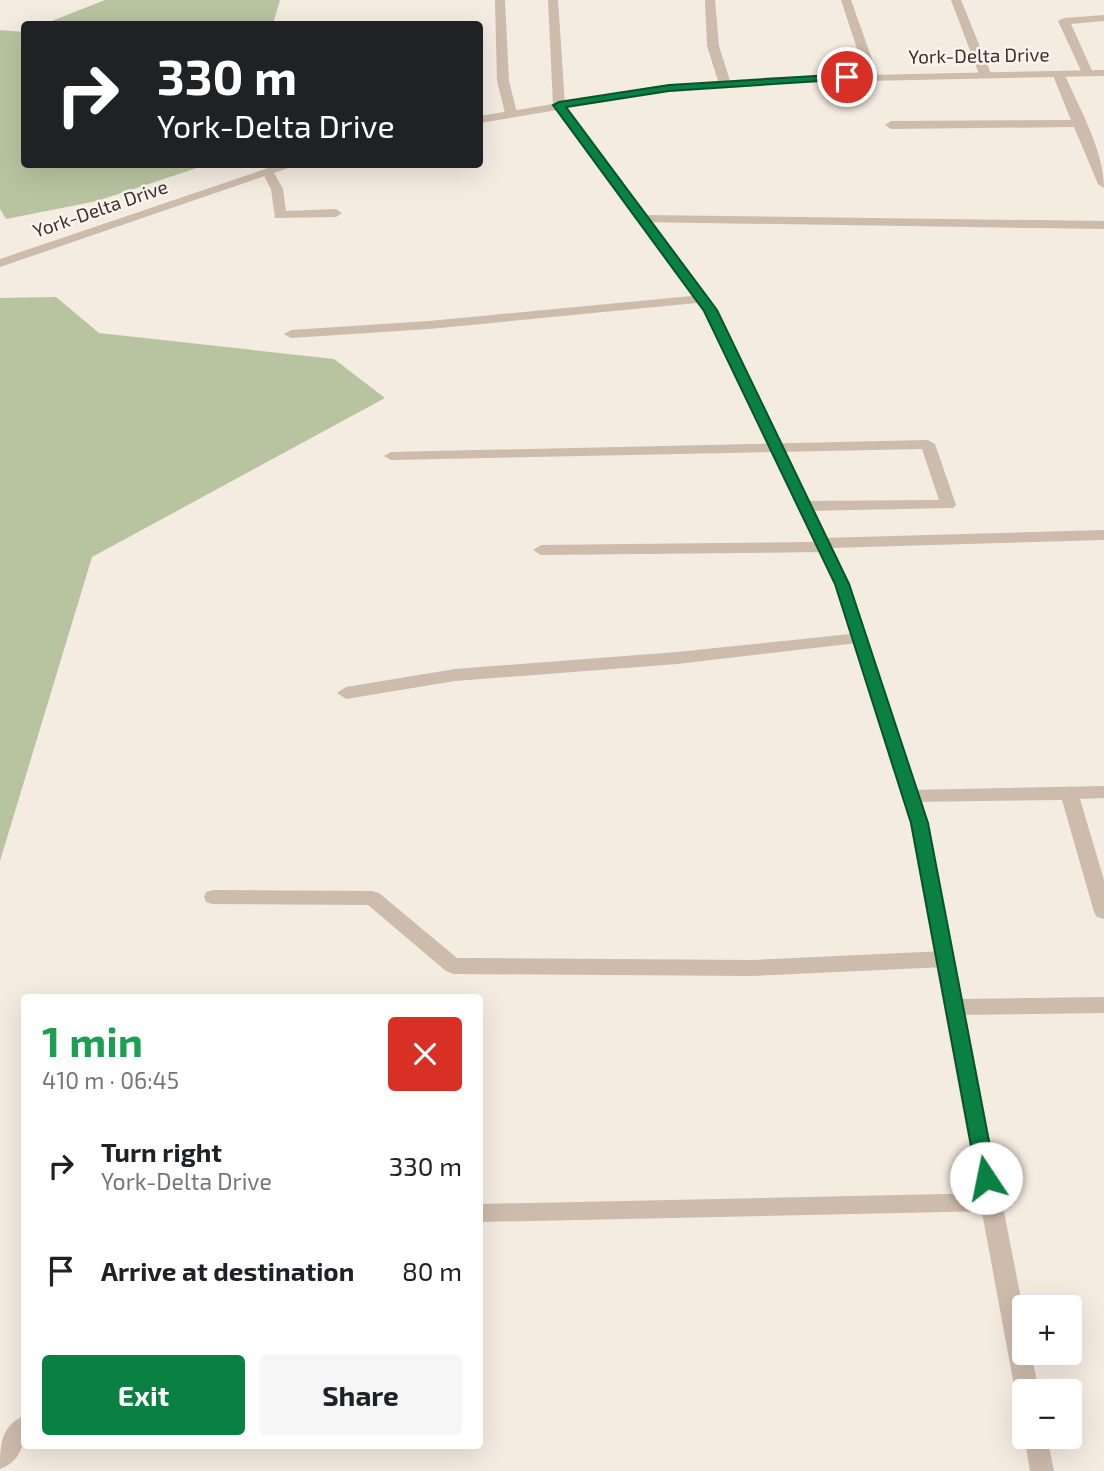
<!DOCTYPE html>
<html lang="en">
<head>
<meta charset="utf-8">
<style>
  :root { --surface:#fff; --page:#f6f6f6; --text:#202124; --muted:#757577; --accent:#0b8043 }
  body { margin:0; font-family:"Exo 2",sans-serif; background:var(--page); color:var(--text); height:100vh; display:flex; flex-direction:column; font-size:26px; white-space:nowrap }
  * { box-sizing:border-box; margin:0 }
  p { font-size:23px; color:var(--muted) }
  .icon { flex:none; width:38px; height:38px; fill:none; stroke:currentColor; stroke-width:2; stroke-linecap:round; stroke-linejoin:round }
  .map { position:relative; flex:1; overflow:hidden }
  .drawer { position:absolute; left:21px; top:994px; width:462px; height:455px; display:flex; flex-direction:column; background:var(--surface); border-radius:7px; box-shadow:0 7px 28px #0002 }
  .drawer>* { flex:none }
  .banner { position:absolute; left:21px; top:21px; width:462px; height:147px; border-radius:7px; box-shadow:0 7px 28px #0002; background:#202124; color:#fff; overflow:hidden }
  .fabs { position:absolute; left:1012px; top:1295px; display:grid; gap:14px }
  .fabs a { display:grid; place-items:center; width:70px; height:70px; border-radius:7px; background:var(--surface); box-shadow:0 7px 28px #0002; font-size:35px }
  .pin { position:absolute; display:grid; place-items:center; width:60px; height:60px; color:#fff; margin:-30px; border:4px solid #fff; border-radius:50%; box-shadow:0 2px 7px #0007 }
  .me { position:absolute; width:77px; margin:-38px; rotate:349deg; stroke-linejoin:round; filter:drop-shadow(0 0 5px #0008) }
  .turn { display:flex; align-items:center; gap:24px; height:147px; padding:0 21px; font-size:32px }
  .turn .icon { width:91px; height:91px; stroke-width:2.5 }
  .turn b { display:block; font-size:49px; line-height:60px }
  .round { display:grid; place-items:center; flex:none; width:74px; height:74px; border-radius:7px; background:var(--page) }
  .head { display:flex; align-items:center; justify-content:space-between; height:119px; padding:0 21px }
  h1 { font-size:42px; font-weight:700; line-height:52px; color:#1e9e55 }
  .primary-button { display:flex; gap:14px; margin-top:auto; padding:14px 21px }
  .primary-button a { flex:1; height:80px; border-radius:7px; background:var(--accent); color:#fff; font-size:28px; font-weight:700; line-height:80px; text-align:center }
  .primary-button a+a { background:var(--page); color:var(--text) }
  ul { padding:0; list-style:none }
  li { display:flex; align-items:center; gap:21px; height:105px; padding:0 21px }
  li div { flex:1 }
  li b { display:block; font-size:26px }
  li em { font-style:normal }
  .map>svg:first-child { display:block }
</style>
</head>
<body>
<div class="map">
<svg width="1104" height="1471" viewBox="0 0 1104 1471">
  <rect width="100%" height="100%" fill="#f4ebe1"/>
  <g fill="#b8c4a0">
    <path d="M105,0H280L273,24H44Z"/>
    <path d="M0,30L24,32V164L206,165L97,201L6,219L0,209Z"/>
    <path d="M56,297L99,333L334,359L385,398L92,557L0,861V298Z"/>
  </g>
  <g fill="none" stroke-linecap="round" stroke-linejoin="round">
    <g fill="#cdbbac" fill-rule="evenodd">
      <path d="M495,0H505L509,81L517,113L511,117L505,113L497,81Z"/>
      <path d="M548,0H558L565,105L559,109L553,105Z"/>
      <path d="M705,0H715L719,46L731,84L729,86L719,84L707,46Z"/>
      <path d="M841,0H851L878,76L876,78L866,76Z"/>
      <path d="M951,0H961L991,74L989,76L979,74Z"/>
      <path d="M1104,15V21L1071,24L1093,73L1083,75L1058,21L1064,18Z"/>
      <path d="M1054,71L1064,73C1079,108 1104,150 1104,188L1098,184L1074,127L891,129L885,125L891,121L1071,120L1052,73Z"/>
      <path d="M268,168L272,169L283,189L286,211L336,209L342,213L336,217L275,218L271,189L262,172Z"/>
      <path d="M643,215L1104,221V229L638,222V216Z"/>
      <path d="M702,295L709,299L707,302L429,329L291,338L284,334L291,330L429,321Z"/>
      <path d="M928,440L935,444L956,505L953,508L804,511L796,506L804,501L939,500L922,449L391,460L384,456L391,452Z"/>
      <path d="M1104,530V540L831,548L824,552L541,555L533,550L541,545L815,542L822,538Z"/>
      <path d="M860,633L866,634L868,638L866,642L677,664L455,681L346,699L337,693L346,687L455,669L677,652Z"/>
      <path d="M1104,786V798L1080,799L1104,880V919L1097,917L1094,912L1062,800L910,802L904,801L901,796L904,791L910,790Z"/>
      <path d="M213,890L372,891L379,893L457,958L752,960L945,951L952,954L955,959L952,964L945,967L752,976L453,974L446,971L368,905L213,904L206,902L204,897L206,892Z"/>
      <path d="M1104,997V1013L954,1015L947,1013L944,1007L947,1001L954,999Z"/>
      <path d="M991,1193L999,1195L1002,1202L999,1209L991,1211L480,1222V1204Z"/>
      <path d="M24,1416C26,1438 24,1460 0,1469C0,1447 0,1426 24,1416Z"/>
    </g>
    <g fill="#cdbbac" fill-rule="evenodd">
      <path d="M1104,70V76L773,83L669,91L567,108L717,310L850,584L928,823L1024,1314V1353H1031L1039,1391H1024V1401L1019,1399L1015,1391L910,823L834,584L703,310L557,110L480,123V116L669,85L773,77Z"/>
      <path d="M280,164H300L0,267V259Z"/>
      <path d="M1024,1435L1047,1437L1054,1471H1030Z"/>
    </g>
  </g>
  <path fill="#0b8043" stroke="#07532c" stroke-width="2" d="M847,74L853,77L851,79L669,91L566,107L717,310L849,584L928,823L996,1178L993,1184L986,1186L980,1184L977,1178L911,823L835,584L704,311L553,105L559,102L669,85Z"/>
  <g text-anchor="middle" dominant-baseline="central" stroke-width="5" stroke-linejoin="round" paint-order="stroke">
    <g font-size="19" fill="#3b302b" stroke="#fbf5ee">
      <text transform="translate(979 55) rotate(-1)">York-Delta Drive</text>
      <text transform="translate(100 208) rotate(-19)">York-Delta Drive</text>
    </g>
  </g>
</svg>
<div class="fabs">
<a>+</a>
<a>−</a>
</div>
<div class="pin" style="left:847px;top:77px;background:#d93025"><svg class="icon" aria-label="arrive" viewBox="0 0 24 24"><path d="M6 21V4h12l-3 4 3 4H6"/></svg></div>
<svg class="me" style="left:986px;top:1178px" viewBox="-20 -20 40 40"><circle r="19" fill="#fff"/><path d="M0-13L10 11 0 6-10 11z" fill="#0b8043"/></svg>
<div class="banner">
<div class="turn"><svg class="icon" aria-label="right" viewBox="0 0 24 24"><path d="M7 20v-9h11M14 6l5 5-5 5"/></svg><div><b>330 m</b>York-Delta Drive</div></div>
</div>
<section class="drawer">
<div class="head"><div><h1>1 min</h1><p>410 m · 06:45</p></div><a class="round" style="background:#d93025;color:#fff"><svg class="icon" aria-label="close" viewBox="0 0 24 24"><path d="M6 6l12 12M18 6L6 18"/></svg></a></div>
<ul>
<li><svg class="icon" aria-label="right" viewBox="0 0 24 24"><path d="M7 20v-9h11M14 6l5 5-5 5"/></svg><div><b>Turn right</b><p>York-Delta Drive</p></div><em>330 m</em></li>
<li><svg class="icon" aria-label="arrive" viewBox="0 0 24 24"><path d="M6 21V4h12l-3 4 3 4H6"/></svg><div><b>Arrive at destination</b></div><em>80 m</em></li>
</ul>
<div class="primary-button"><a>Exit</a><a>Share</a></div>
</section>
</div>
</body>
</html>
